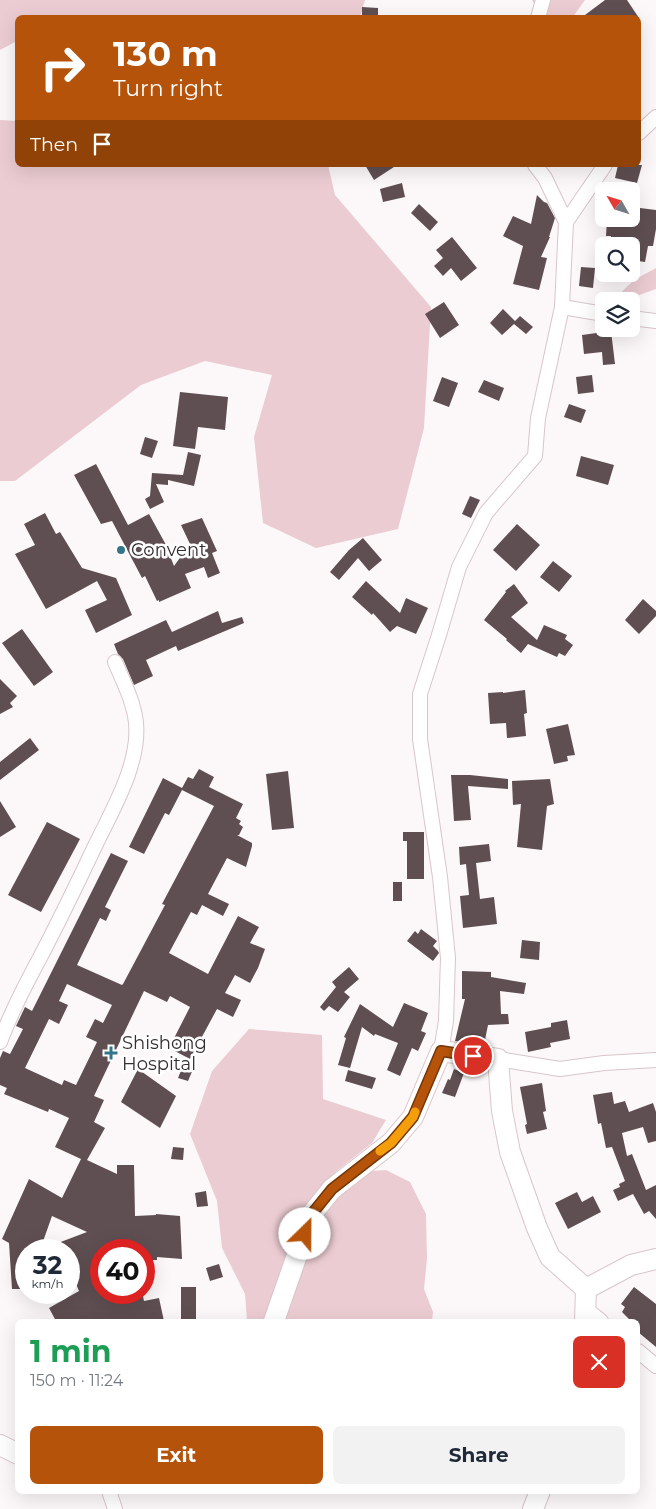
<!DOCTYPE html>
<html lang="en">
<head>
<meta charset="utf-8">
<style>
  :root { --surface:#fff; --page:#f2f2f3; --text:#1f2937; --muted:#747a83; --accent:#b45309 }
  body { margin:0; font-family:Montserrat,sans-serif; background:var(--page); color:var(--text); height:100vh; display:flex; flex-direction:column; font-size:19px; white-space:nowrap }
  * { box-sizing:border-box; margin:0 }
  p { font-size:16px; color:var(--muted) }
  .icon { flex:none; width:28px; height:28px; fill:none; stroke:currentColor; stroke-width:2; stroke-linecap:round; stroke-linejoin:round }
  .map { position:relative; flex:1; overflow:hidden }
  .panel { position:absolute; left:15px; top:1319px; width:625px; height:175px; display:flex; flex-direction:column; background:var(--surface); border-radius:8px; box-shadow:0 5px 20px #0002 }
  .panel>* { flex:none }
  .hud { position:absolute; left:15px; top:15px; width:626px; height:152px; border-radius:8px; box-shadow:0 5px 20px #0002; background:#b45309; color:#fff; overflow:hidden }
  .needle { width:32px; rotate:309deg }
  .fabs { position:absolute; left:595px; top:182px; display:grid; gap:10px }
  .fabs a { display:grid; place-items:center; width:45px; height:45px; border-radius:8px; background:var(--surface); box-shadow:0 5px 20px #0002; font-size:25px }
  .speed { position:absolute; left:15px; top:1239px; display:flex; gap:10px; font-size:25px; font-weight:700; text-align:center }
  .speed>* { display:grid; place-content:center; width:65px; height:65px; border-radius:50%; background:var(--surface); box-shadow:0 5px 20px #0002; line-height:1 }
  .speed small { font-size:12px; font-weight:400 }
  .speed .limit { border:8px solid #d22; background:#fff; color:#111 }
  .pin { position:absolute; display:grid; place-items:center; width:42px; height:42px; color:#fff; margin:-21px; border:2px solid #fff; border-radius:50%; box-shadow:0 1px 5px #0007 }
  .me { position:absolute; width:55px; margin:-28px; rotate:23deg; stroke-linejoin:round; filter:drop-shadow(0 0 4px #0008) }
  .turn { display:flex; align-items:center; gap:18px; height:105px; padding:0 15px; font-size:22px }
  .turn .icon { width:65px; height:65px; stroke-width:2.5 }
  .turn b { display:block; font-size:35px; line-height:42px }
  .then { display:flex; align-items:center; height:48px; padding:0 15px; background:#0003; gap:10px; font-size:19px }
  .round { display:grid; place-items:center; flex:none; width:52px; height:52px; border-radius:8px; background:var(--page) }
  .head { display:flex; align-items:center; justify-content:space-between; height:85px; padding:0 15px }
  h1 { font-size:30px; font-weight:700; line-height:38px; color:#1e9e55 }
  .action { display:flex; gap:10px; margin-top:auto; padding:10px 15px }
  .action a { flex:1; height:58px; border-radius:8px; background:var(--accent); color:#fff; font-size:20px; font-weight:700; line-height:58px; text-align:center }
  .action a+a { background:var(--page); color:var(--text) }
  .map>svg:first-child { display:block }
</style>
</head>
<body>
<div class="map">
<svg width="656" height="1509" viewBox="0 0 656 1509">
  <rect width="100%" height="100%" fill="#fcf8f9"/>
  <g fill="#ebccd2">
    <path d="M0,0H365L360,17L18,18L17,41L0,50Z"/>
    <path d="M532,0H585L572,18L542,17Z"/>
    <path d="M0,120L17,121L18,165H328L335,195L431,307L424,428L398,529L316,548L263,523L254,437L272,375L205,361L141,385L15,481H0Z"/>
    <path d="M656,268V289L623,301H612L634,280Z"/>
    <path d="M249,1029L322,1035L323,1099L386,1120L372,1143L339,1169L319,1188L296,1224L293,1239L318,1210L371,1171L386,1170L410,1182L426,1214L427,1258L424,1289L433,1312L432,1321H247L245,1294L222,1248L217,1201L190,1134L212,1071Z"/>
  </g>
  <g fill="#5f4f52" fill-rule="evenodd">
    <path d="M605,0H627L639,18H581Z"/>
    <path d="M362,7L378,8V18H362Z"/>
    <path d="M365,165H397L374,180Z"/>
    <path d="M618,165H642L637,183L615,178Z"/>
    <path d="M402,183L405,197L383,202L380,189Z"/>
    <path d="M537,195L544,202L547,203L555,218L549,237H550L541,257L547,258L539,290L513,284L523,246L503,236L513,216L531,224Z"/>
    <path d="M419,204L438,222L430,231L411,213Z"/>
    <path d="M640,208L656,210V229L653,246H648L645,262L631,260V246H609L611,236H606L607,219H638Z"/>
    <path d="M452,237L477,268L461,281L451,268L443,276L434,266L443,258L436,250Z"/>
    <path d="M581,267L595,268L593,288L579,286Z"/>
    <path d="M444,302L459,325L440,338L425,314Z"/>
    <path d="M503,309L515,321L520,316L533,327L526,334L514,324L502,335L490,323Z"/>
    <path d="M611,331L615,364L603,365L602,352L584,354L582,335Z"/>
    <path d="M592,375L594,392L578,394L576,377Z"/>
    <path d="M442,377L458,383L449,407L433,401Z"/>
    <path d="M484,380L504,388L499,401L478,392Z"/>
    <path d="M180,392L228,397L225,430L198,427L195,449L173,446Z"/>
    <path d="M569,404L586,410L581,423L564,417Z"/>
    <path d="M145,437L158,441L152,458L140,454Z"/>
    <path d="M188,452L201,455L194,486L168,480V485L156,484L164,502L150,509L145,499L150,496L152,473L183,475Z"/>
    <path d="M581,456L614,465L608,485L576,476Z"/>
    <path d="M96,464L128,525L149,514L165,543L174,566L190,544L181,525L202,518L217,551L212,553L220,573L208,578L204,567L185,574L191,588L159,602V600L157,601L145,576L142,578L112,521L101,524L74,475Z"/>
    <path d="M470,496L480,500L471,518L462,514Z"/>
    <path d="M45,513L56,534L60,532L82,568L116,578L132,615L96,633L85,610L107,600L97,581L46,609L15,554L35,545L24,524Z"/>
    <path d="M517,524L540,545L516,571L493,550Z"/>
    <path d="M363,538L382,560L369,571L358,558L339,580L330,572L349,550Z"/>
    <path d="M553,561L572,576L559,592L540,577Z"/>
    <path d="M366,581L400,613L406,598L428,608L416,634L397,626L390,632L373,613L372,615L352,597Z"/>
    <path d="M514,584L528,603L511,617L537,640L544,625L567,635L565,639L573,645L565,656L559,653L557,657L528,644L521,653L506,640L507,639L484,620L506,592L505,591Z"/>
    <path d="M643,599L656,611V616L639,634L625,620Z"/>
    <path d="M218,611L222,623L242,617L244,623L178,651L176,646L146,660L153,676L134,685L123,659L118,654L114,644L166,620L172,632Z"/>
    <path d="M22,629L53,672L34,686L2,643Z"/>
    <path d="M0,679L17,696L10,703L13,707L0,714Z"/>
    <path d="M525,690L527,713L524,714L526,736L507,738L506,723L490,724L488,693L503,692V693Z"/>
    <path d="M568,724L575,755L567,756L568,761L554,764L546,729Z"/>
    <path d="M30,738L39,750L0,780V762Z"/>
    <path d="M199,769L214,777L209,787L243,804L236,818L241,821L239,824L243,827L239,835H237L252,843V846L246,867L227,858L208,894L229,904L223,916L202,905L197,915L191,912L169,953L208,974L238,916L259,927L250,943L265,949L258,968L250,983L235,975L225,993L241,1000L233,1017L217,1009L190,1059L169,1048L190,1007L170,996L167,1002L144,991L94,1096L104,1100L94,1122L105,1128L87,1160L117,1174V1165H134L135,1216L156,1215V1214L180,1216L182,1259L157,1257V1260H144V1250H101V1292H142L144,1301L159,1298L164,1321H56L49,1308L79,1291L69,1267V1250H61L58,1243L87,1232L52,1216L40,1250H26V1289H12L9,1243L2,1239L29,1179L62,1198L81,1159L55,1147L69,1118L49,1109L48,1112L4,1094L7,1088L0,1085V1058L3,1051L10,1054L23,1029L16,1026L25,1007L32,1011L111,853L128,861L105,907L111,910L106,921L100,918L77,965L122,985L123,984L165,905L162,904L214,806L182,790L169,815L165,813L144,854L129,847L163,778L182,788L188,777L193,779ZM67,984L112,1005L103,1023L95,1019L86,1037L97,1042L76,1085L64,1080L62,1085L25,1068L49,1019L59,1024L68,1005L59,1001Z"/>
    <path d="M288,771L294,828L272,830L266,774Z"/>
    <path d="M451,775H470L508,779V789L468,786L471,820L454,821Z"/>
    <path d="M550,779L554,804L547,806L542,850L517,847L521,804L513,805L512,781Z"/>
    <path d="M0,801L16,827L0,837Z"/>
    <path d="M47,822L80,839L41,912L8,895Z"/>
    <path d="M403,832H424V879H407V841H403Z"/>
    <path d="M489,844L491,861L476,863L480,899L494,897L497,924L463,928L460,896L469,895L466,864L460,865L459,847Z"/>
    <rect x="393" y="882" width="9" height="19"/>
    <path d="M421,929L437,941L433,946L438,951L439,953L433,961L407,941L415,931L418,934Z"/>
    <path d="M522,940L540,942L539,960L520,958Z"/>
    <path d="M349,967L359,979L344,992L350,997L338,1012L329,1006L324,1011L320,1007L336,987L332,982Z"/>
    <path d="M462,971L491,972V977L526,983L524,994L500,991L501,1014H508L509,1024L488,1025L484,1045L455,1041L465,999H462Z"/>
    <path d="M404,1003L428,1013L421,1031L426,1033L418,1051L412,1048L400,1076L387,1070L398,1043L375,1034L374,1036L362,1027L350,1068L338,1065L346,1038L344,1037L360,1004L393,1027Z"/>
    <path d="M567,1020L570,1039L550,1043L551,1047L528,1052L525,1032L551,1027V1023Z"/>
    <path d="M184,1063L194,1067L188,1081L178,1078Z"/>
    <path d="M138,1069L176,1096L160,1128L121,1102Z"/>
    <path d="M454,1069L464,1073L455,1097L442,1093L448,1079L450,1080Z"/>
    <path d="M348,1070L376,1078L372,1089L345,1081Z"/>
    <path d="M542,1083L546,1111L543,1112L547,1129L527,1134L525,1125L527,1124L520,1087Z"/>
    <path d="M612,1092L614,1104L625,1101L629,1112L653,1103L656,1112V1141L648,1143L643,1127L622,1133L627,1156L632,1154L646,1190L656,1185V1219L649,1211L644,1214L633,1194L618,1201L613,1190L620,1187L619,1184L625,1181L612,1147L606,1148L601,1123L598,1124L593,1095Z"/>
    <path d="M173,1147L184,1148L183,1160L171,1159Z"/>
    <path d="M206,1191L208,1206L197,1207L195,1193Z"/>
    <path d="M577,1192L582,1202L593,1196L601,1212L568,1229L555,1203Z"/>
    <path d="M219,1264L223,1277L210,1281L206,1268Z"/>
    <rect x="181" y="1287" width="15" height="32"/>
    <path d="M634,1287L656,1304V1347L638,1332V1321H631L622,1312L625,1307L621,1304Z"/>
  </g>
  <g fill="none" stroke-linecap="round" stroke-linejoin="round">
    <defs>
      <g id="street">
        <path d="M538,18L543,0"/>
        <path d="M639,133L656,117"/>
        <path d="M566,222L605,165"/>
        <path d="M562,307L604,314"/>
        <path d="M631,318L656,321"/>
        <path d="M0,1042C12,1010 28,980 44,950C62,915 79,880 96,844C113,809 140,763 136,723C134,702 123,681 115,662"/>
        <path d="M441,1051L446,1021L448,958L440,877L420,739V694L439,635L459,567L486,513L535,456L538,418L562,307L566,222L545,178L535,165"/>
        <path d="M498,1059L560,1069L604,1063L656,1060"/>
        <path d="M586,1309L601,1321"/>
        <path d="M638,1351L656,1366"/>
        <path d="M109,1491L115,1509"/>
      </g>
      <g id="secondary">
        <path d="M586,1289L631,1265L656,1259"/>
        <path d="M274,1321L311,1215L332,1189L391,1143L413,1117L441,1051L498,1059L502,1111L510,1152L537,1228L550,1257L586,1289L585,1321"/>
        <path d="M0,1445L18,1454"/>
        <path d="M533,1509L540,1491"/>
      </g>
    </defs>
    <use href="#street" stroke="#d8c5c9" stroke-width="16"/>
    <use href="#secondary" stroke="#d8c5c9" stroke-width="22"/>
    <use href="#street" stroke="#fff" stroke-width="14"/>
    <use href="#secondary" stroke="#fff" stroke-width="20"/>
  </g>
  <g fill="none" stroke-linecap="round" stroke-linejoin="round">
    <defs>
      <path id="route" d="M305,1234L311,1215L332,1189L391,1143L413,1117L441,1051L473,1056"/>
    </defs>
    <use href="#route" stroke="#753606" stroke-width="12"/>
    <use href="#route" stroke="#b45309" stroke-width="9"/>
    <path stroke="#f59e0b" stroke-width="9" d="M380,1151L391,1143L413,1117L415,1112"/>
  </g>
  <g fill="#347488" stroke="#fff" stroke-width="2">
    <circle cx="121" cy="550" r="5"/>
    <path d="M108.5 1045.5h5v5h5v5h-5v5h-5v-5h-5v-5h5z"/>
  </g>
  <g text-anchor="middle" dominant-baseline="central" stroke-width="5" stroke-linejoin="round" paint-order="stroke">
    <g font-size="18" fill="#362f31" stroke="#fff" text-anchor="start">
      <text x="131" y="550">Convent</text>
      <text x="122" y="1043">Shishong<tspan x="122" dy="21">Hospital</tspan></text>
    </g>
  </g>
</svg>
<div class="fabs">
<a><svg class="needle" viewBox="-14 -14 28 28"><path d="M0-13l5 13h-10z" fill="#e53935"/><path d="M0 13l5-13h-10z" fill="#747a83"/></svg></a>
<a><svg class="icon" aria-label="search" viewBox="0 0 24 24"><circle cx="10" cy="10" r="6"/><path d="M15 15l6 6"/></svg></a>
<a><svg class="icon" aria-label="layers" viewBox="0 0 24 24"><path d="M12 4l9 5-9 5-9-5zM3 14l9 5 9-5"/></svg></a>
</div>
<div class="speed"><div>32<small>km/h</small></div><div class="limit">40</div></div>
<div class="pin" style="left:473px;top:1056px;background:#d93025"><svg class="icon" aria-label="arrive" viewBox="0 0 24 24"><path d="M6 21V4h12l-3 4 3 4H6"/></svg></div>
<svg class="me" style="left:305px;top:1234px" viewBox="-20 -20 40 40"><circle r="19" fill="#fff"/><path d="M0-13L10 11 0 6-10 11z" fill="#b45309"/></svg>
<div class="hud">
<div class="turn"><svg class="icon" aria-label="right" viewBox="0 0 24 24"><path d="M7 20v-9h11M14 6l5 5-5 5"/></svg><div><b>130 m</b>Turn right</div></div>
<div class="then">Then<svg class="icon" aria-label="arrive" viewBox="0 0 24 24"><path d="M6 21V4h12l-3 4 3 4H6"/></svg></div>
</div>
<section class="panel">
<div class="head"><div><h1>1 min</h1><p>150 m · 11:24</p></div><a class="round" style="background:#d93025;color:#fff"><svg class="icon" aria-label="close" viewBox="0 0 24 24"><path d="M6 6l12 12M18 6L6 18"/></svg></a></div>
<div class="action"><a>Exit</a><a>Share</a></div>
</section>
</div>
</body>
</html>
